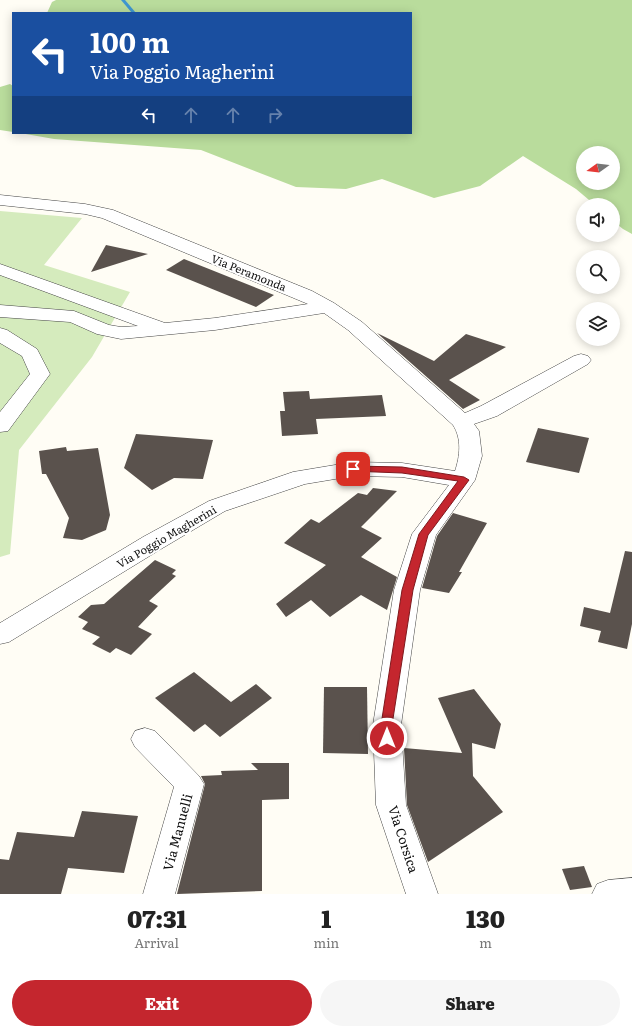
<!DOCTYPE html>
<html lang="en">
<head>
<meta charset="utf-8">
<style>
  :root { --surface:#fff; --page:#f6f6f6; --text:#222; --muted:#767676; --accent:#c4262e }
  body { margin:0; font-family:Literata,serif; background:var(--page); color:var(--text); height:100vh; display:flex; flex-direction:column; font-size:15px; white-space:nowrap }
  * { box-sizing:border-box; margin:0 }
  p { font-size:13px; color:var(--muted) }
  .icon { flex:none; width:22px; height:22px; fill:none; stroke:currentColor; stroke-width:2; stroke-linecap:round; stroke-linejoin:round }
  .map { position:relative; height:894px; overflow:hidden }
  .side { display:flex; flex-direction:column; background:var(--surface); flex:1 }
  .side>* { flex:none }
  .guide { position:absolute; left:12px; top:12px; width:400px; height:122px; border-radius:0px; box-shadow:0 2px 10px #0003; background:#1a4fa0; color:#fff; overflow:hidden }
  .needle { width:26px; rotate:255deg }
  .buttons { position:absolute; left:576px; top:146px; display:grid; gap:8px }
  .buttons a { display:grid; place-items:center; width:44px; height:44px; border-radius:50%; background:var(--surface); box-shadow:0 2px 10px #0003; font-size:20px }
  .pin { position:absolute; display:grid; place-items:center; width:34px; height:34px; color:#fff; margin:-17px; border-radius:8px; box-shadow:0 2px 6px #0006 }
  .me { position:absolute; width:44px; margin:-22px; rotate:0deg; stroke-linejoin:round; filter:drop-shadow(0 0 3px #0008) }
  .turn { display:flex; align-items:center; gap:14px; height:84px; padding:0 12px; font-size:18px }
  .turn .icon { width:52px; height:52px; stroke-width:2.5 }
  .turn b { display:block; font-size:28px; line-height:34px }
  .lanes { display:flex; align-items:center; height:38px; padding:0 12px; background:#0003; justify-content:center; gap:20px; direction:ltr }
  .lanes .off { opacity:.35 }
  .eta { display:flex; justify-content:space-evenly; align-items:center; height:68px; text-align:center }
  .eta b { font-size:24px; font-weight:800; line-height:28px }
  .button { display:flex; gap:8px; margin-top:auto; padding:8px 12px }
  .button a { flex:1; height:46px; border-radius:24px; background:var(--accent); color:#fff; font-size:16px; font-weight:800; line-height:46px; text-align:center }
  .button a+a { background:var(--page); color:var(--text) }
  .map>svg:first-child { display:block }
</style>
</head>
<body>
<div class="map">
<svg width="632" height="894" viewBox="0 0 632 894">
  <rect width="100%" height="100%" fill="#fffdf5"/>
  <path fill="#d5ebbd" d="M0,211L82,218L44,265L130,292L92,357L19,450L10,554L0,557Z"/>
  <g fill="#b9dc9c" fill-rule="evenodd">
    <path d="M56,0H632V234L623,229L613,221V205H595L576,189L523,156L480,186L434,198L382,179L346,189L296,187L201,150L54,139L20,133H411V13H47L52,2ZM583,153H613V183H583Z"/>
    <path d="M10,84L13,86V132L0,130V87Z"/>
  </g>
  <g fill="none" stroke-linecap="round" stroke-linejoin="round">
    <path fill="#3f96cf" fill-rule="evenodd" d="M121,0H125L136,13H132Z"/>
  </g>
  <g fill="#5a524d">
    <path d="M106,245L148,254L91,272Z"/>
    <path d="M184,259L274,295L256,307L166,270Z"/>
    <path d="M377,333L434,361L466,334L506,347L449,380L480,400L463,409Z"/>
    <path d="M309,391L310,399L382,395L386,416L316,419L318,434L282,436L280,411H285L283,392Z"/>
    <path d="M538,428L589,438L579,473L526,462Z"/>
    <path d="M136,434L213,440L203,479L174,478L152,490L124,468Z"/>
    <path d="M66,447L67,451L98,448L110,515L106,530L82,540L63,538L69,518L46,474H42L39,451Z"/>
    <path d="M373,488L397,491L361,527L382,538L361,557L397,577L387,610L361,595L330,617L311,600L286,617L276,604L326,565L284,543L311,519L319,523L358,493L367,495Z"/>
    <path d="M453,513L487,523L459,572H462L449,593L422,588L437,536Z"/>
    <path d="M625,551L632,552V624L627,649L598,642L601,631L580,626L584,607L610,613Z"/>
    <path d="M155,560L176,570L172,574L176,576L149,601L158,606L138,627L152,634L131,655L116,648L110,653L92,644L100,637L82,629L88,622L78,617L91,605L104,604Z"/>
    <path d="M194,672L231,702L256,684L272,698L220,737L205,724L194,732L155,698Z"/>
    <path d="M324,687H367L368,754L323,753Z"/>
    <path d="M474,689L501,724L495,749L472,743L473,776L503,812L428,862L407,805L404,748L462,753L438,698Z"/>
    <path d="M251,763H289V799L262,800V891L177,894L205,784L201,776L222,775L221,771L258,770Z"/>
    <path d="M82,811L138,816L124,873L68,868L61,894H0V859L9,860L17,832L74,837Z"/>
    <path d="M584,866L592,887L570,890L562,869Z"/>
  </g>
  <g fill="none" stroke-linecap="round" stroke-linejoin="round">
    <defs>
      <g id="minor">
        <path d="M0,195L85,204L113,210L312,291L334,303L362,322L465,413L481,406L574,356L581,354L588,356L591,360L588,364L497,416L474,424L479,431L482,456L475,480L436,535L420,590L401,725L406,805L438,894H406L376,805L373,725L394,590L412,534L449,485L402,477L353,476L305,484L225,511L161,549L9,642L0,644V623L143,537L209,501L293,472L353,462L402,463L455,471C460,456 462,439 453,425L348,330L324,313L215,330L121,339L97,334L70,322L0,317V305L74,311L109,325L121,327L138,326L0,275V264L165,323L215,318L308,304L102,218L85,214L0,205Z"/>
        <path d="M0,328L7,330L37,349L50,374L8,431L0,432V412L30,374L22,356L0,343Z"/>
        <path d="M145,728L155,731L199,776L204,784L175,894H143L174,787L135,747L131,739L135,731Z"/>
        <path d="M632,878V894H592L597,884L608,880Z"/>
      </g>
    </defs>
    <use href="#minor" stroke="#444" stroke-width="1"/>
    <use href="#minor" fill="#fff" fill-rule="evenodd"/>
  </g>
  <path fill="#c4262e" stroke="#7f191e" d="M353,466L402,467L464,477L469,480L428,535L413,590L392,725L393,738L392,742L387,743L383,742L382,738L381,725L402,590L419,534L458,481L402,473L350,471L348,469L350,467Z"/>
  <g text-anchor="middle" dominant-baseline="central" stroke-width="4" stroke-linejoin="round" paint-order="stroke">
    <g font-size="11" fill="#111" stroke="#fff">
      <text transform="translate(249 272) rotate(22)">Via Peramonda</text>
      <text transform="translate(166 536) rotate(-30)">Via Poggio Magherini</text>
    </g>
    <g font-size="13" fill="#111" stroke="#fff">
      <text transform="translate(177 832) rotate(-75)">Via Manuelli</text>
      <text transform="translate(404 839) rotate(72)">Via Corsica</text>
    </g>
  </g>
</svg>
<div class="buttons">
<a><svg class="needle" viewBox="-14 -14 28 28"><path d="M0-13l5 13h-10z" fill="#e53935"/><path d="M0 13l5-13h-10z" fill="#767676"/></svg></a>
<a><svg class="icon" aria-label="sound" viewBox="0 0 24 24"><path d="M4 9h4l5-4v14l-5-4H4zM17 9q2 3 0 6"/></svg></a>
<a><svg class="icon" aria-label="search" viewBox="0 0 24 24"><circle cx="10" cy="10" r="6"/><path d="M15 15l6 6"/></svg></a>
<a><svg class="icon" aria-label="layers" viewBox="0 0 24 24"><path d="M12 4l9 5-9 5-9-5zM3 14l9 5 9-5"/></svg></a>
</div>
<div class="pin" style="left:353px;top:469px;background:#d93025"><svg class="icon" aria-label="arrive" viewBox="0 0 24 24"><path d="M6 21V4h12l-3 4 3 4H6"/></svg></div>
<svg class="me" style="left:387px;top:738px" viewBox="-20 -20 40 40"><circle r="17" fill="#c4262e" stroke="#fff" stroke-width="3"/><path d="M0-11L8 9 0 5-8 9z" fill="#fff"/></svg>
<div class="guide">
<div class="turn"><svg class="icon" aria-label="left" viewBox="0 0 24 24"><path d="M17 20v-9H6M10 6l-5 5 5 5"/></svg><div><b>100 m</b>Via Poggio Magherini</div></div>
<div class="lanes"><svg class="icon" aria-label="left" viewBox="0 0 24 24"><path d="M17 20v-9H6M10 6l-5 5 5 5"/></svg><svg class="icon off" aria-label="ahead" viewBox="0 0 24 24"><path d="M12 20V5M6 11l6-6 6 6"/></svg><svg class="icon off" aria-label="ahead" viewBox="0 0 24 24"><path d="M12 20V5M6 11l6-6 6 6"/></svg><svg class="icon off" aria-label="right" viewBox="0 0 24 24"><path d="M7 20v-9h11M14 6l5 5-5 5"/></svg></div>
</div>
</div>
<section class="side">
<div class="eta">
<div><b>07:31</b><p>Arrival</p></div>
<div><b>1</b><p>min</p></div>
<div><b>130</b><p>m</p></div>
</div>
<div class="button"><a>Exit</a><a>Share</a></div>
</section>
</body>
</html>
